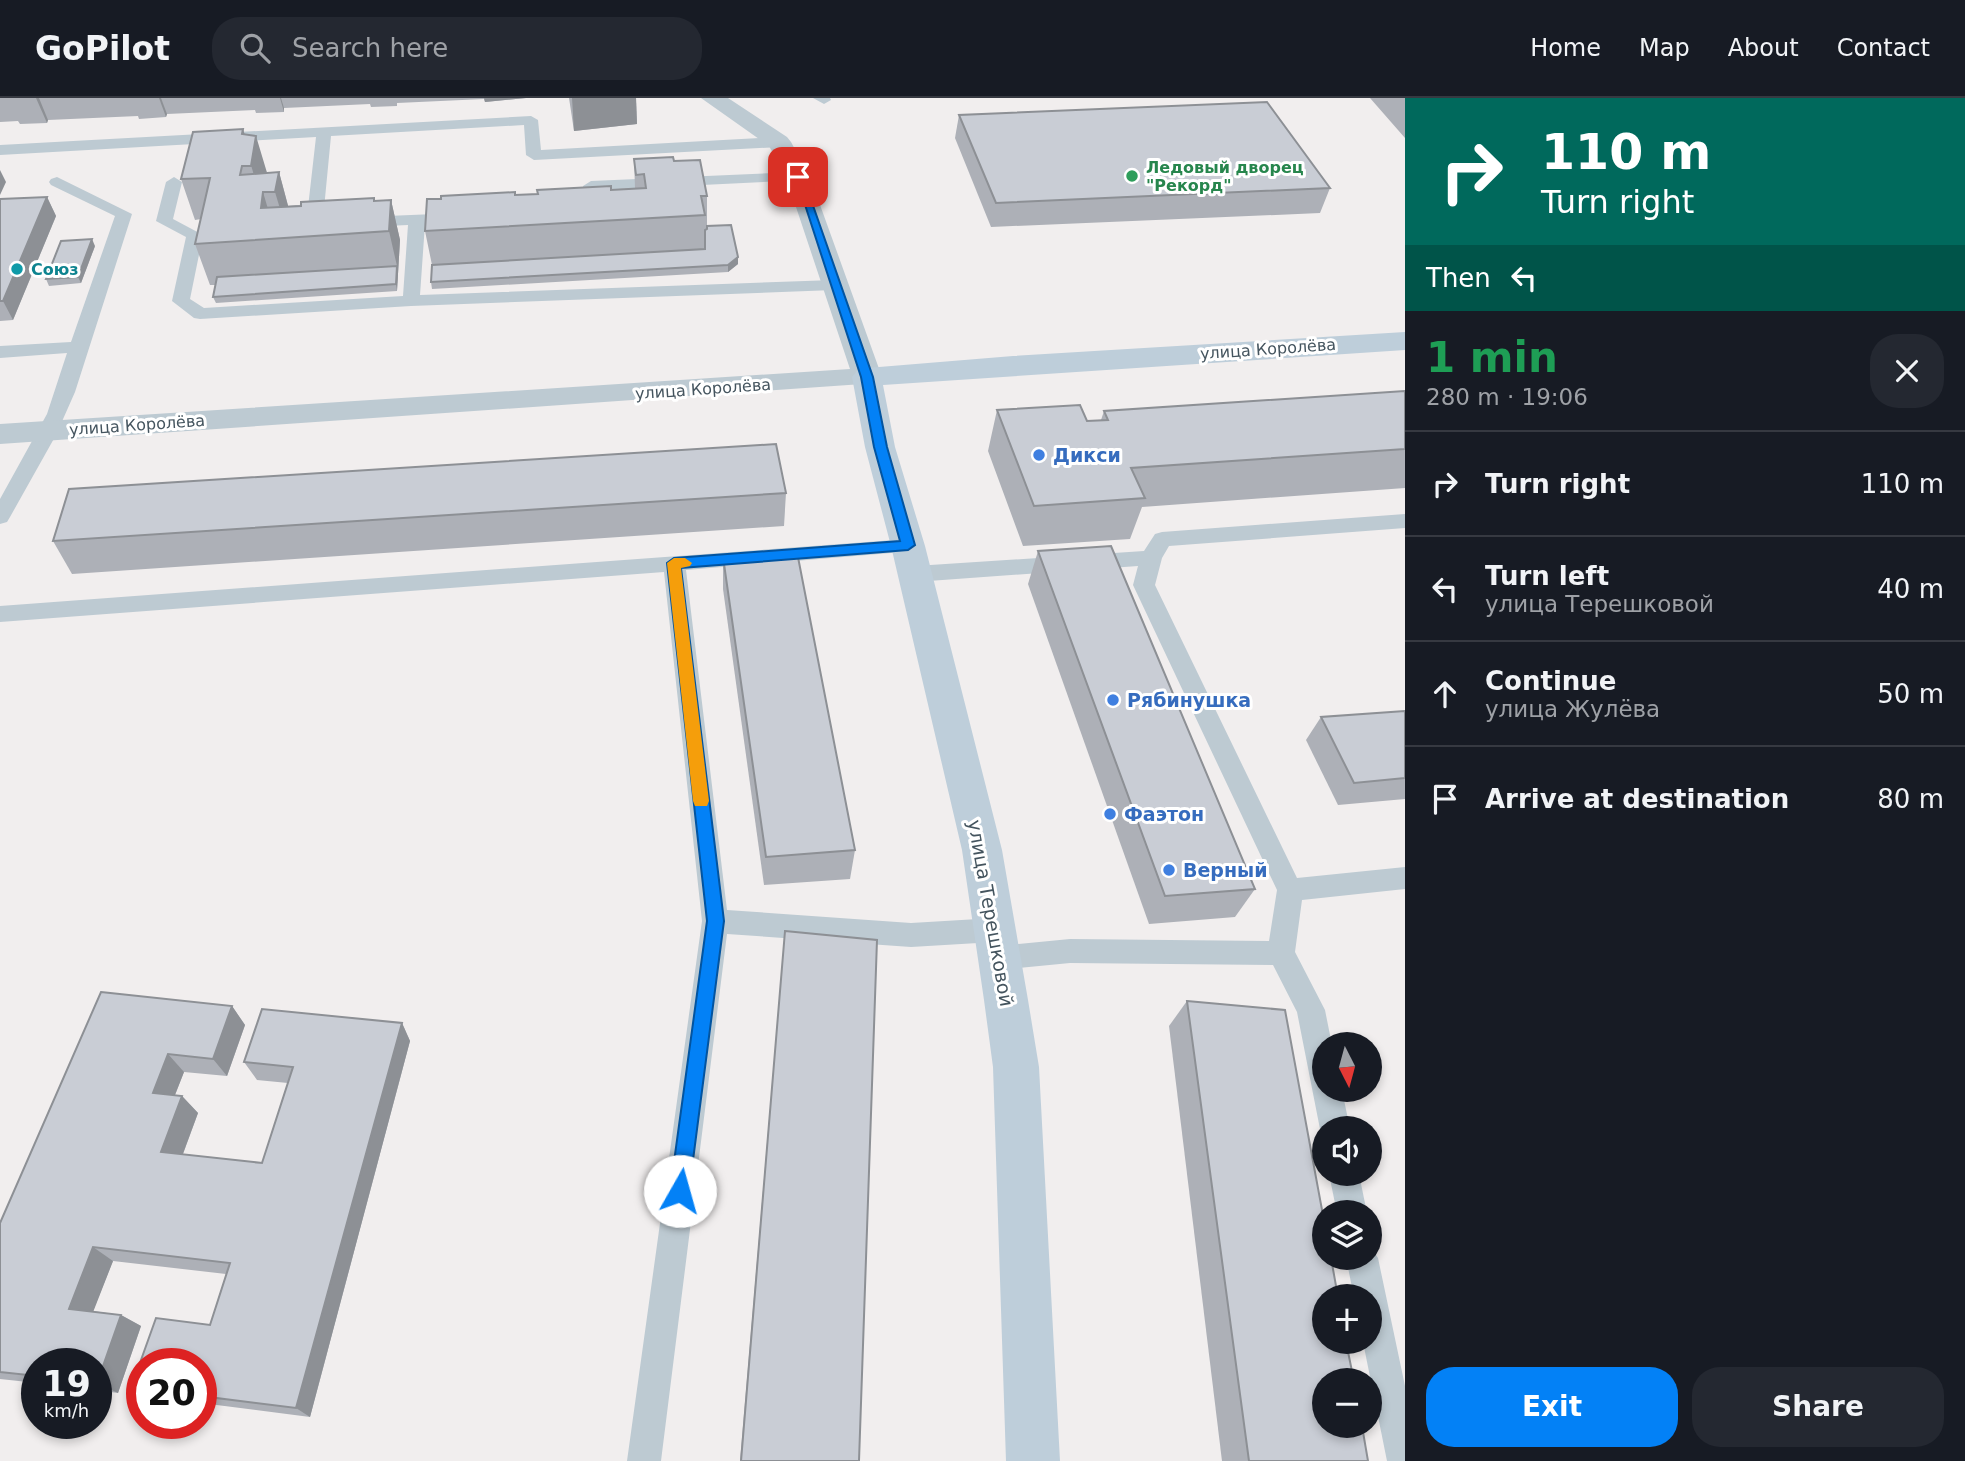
<!DOCTYPE html>
<html lang="en">
<head>
<meta charset="utf-8">
<style>
  :root { --surface:#171b24; --page:#242831; --text:#f1f3f6; --muted:#9ea1a6; --line:#363941; --accent:#0381f6 }
  body { margin:0; font-family:"DejaVu Sans",sans-serif; background:var(--page); color:var(--text); height:100vh; display:flex; flex-direction:column; font-size:26px; white-space:nowrap }
  * { box-sizing:border-box; margin:0 }
  p { font-size:23px; color:var(--muted) }
  .icon { flex:none; width:38px; height:38px; fill:none; stroke:currentColor; stroke-width:2; stroke-linecap:round; stroke-linejoin:round }
  .map { position:relative; flex:1; overflow:hidden }
  .side { display:flex; flex-direction:column; background:var(--surface); width:560px }
  .side>* { flex:none }
  .top-card { background:#00695c; color:#fff; overflow:hidden }
  .needle { width:46px; rotate:174deg }
  .buttons { position:absolute; left:1312px; top:934px; display:grid; gap:14px }
  .buttons a { display:grid; place-items:center; width:70px; height:70px; border-radius:50%; background:var(--surface); box-shadow:0 4px 10px #0003; font-size:35px }
  .speed { position:absolute; left:21px; top:1250px; display:flex; gap:14px; font-size:35px; font-weight:700; text-align:center }
  .speed>* { display:grid; place-content:center; width:91px; height:91px; border-radius:50%; background:var(--surface); box-shadow:0 4px 10px #0003; line-height:1 }
  .speed small { font-size:18px; font-weight:400 }
  .speed .limit { border:10px solid #d22; background:#fff; color:#111 }
  .pin { position:absolute; display:grid; place-items:center; width:60px; height:60px; color:#fff; margin:-30px; border-radius:14px; box-shadow:0 4px 10px #0006 }
  .me { position:absolute; width:77px; margin:-38px; rotate:7deg; stroke-linejoin:round; filter:drop-shadow(0 0 5px #0008) }
  .turn { display:flex; align-items:center; gap:24px; height:147px; padding:0 21px; font-size:32px }
  .turn .icon { width:91px; height:91px; stroke-width:2.5 }
  .turn b { display:block; font-size:49px; line-height:60px }
  .then { display:flex; align-items:center; height:66px; padding:0 21px; background:#0003; gap:14px; font-size:26px }
  .round { display:grid; place-items:center; flex:none; width:74px; height:74px; border-radius:28px; background:var(--page) }
  .headline { display:flex; align-items:center; justify-content:space-between; height:119px; padding:0 21px }
  h1 { font-size:42px; font-weight:800; line-height:52px; color:#1e9e55 }
  .cta { display:flex; gap:14px; margin-top:auto; padding:14px 21px }
  .cta a { flex:1; height:80px; border-radius:28px; background:var(--accent); color:#fff; font-size:28px; font-weight:800; line-height:80px; text-align:center }
  .cta a+a { background:var(--page); color:var(--text) }
  ul { padding:0; list-style:none }
  li { display:flex; align-items:center; gap:21px; height:105px; padding:0 21px; border-top:2px solid var(--line) }
  li div { flex:1 }
  li b { display:block; font-size:26px }
  li em { font-style:normal }
  header { display:flex; align-items:center; gap:42px; box-sizing:border-box; height:98px; padding:0 35px; background:var(--surface); border-bottom:2px solid var(--line) }
  header strong { font-size:33px }
  nav { display:flex; gap:38px; margin-inline-start:auto; font-size:24px }
  .search { width:490px; height:63px; background:var(--page); display:flex; align-items:center; gap:18px; box-sizing:border-box; padding:0 24px; border-radius:28px; color:var(--muted); font-size:26px }
  main { display:flex; flex:1; min-height:0 }
  .map>svg:first-child { display:block }
</style>
</head>
<body>
<header>
<strong>GoPilot</strong>
<div class="search"><svg class="icon" aria-label="search" viewBox="0 0 24 24"><circle cx="10" cy="10" r="6"/><path d="M15 15l6 6"/></svg>Search here</div>
<nav><a>Home</a><a>Map</a><a>About</a><a>Contact</a></nav>
</header>
<main>
<div class="map">
<svg width="1405" height="1363" viewBox="0 0 1405 1363">
  <rect width="100%" height="100%" fill="#f1eeee"/>
  <g fill="none" stroke-linecap="round" stroke-linejoin="round">
    <g fill="#bdcad2" fill-rule="evenodd">
      <path d="M813,0H830L831,2L824,6Z"/>
      <path d="M531,18L538,22L541,52L779,39L787,44L779,49L534,62L526,57L524,27L331,38L323,121L331,126L329,129L314,132L306,127L316,39L0,57V47Z"/>
      <path d="M798,74L804,76L806,79L804,82L599,92L602,114L600,117L587,119L579,114L585,110L583,88L591,83Z"/>
      <path d="M57,79L132,116L75,294L56,337L10,419L7,424L0,426V401L47,316L67,255L0,260V248L71,244L115,118L51,87L49,84L51,81Z"/>
      <path d="M174,79L182,84L173,121L203,137L190,201L204,210L403,198L408,127L363,129L355,124L363,119L459,115L465,117L467,120L465,123L425,126L420,197L834,182L843,187L834,192L411,208L200,221L194,220L172,203L186,139L156,123L166,84Z"/>
      <path d="M1405,416V430L1169,448L1162,460L1155,487L1297,780L1405,769V791L1302,802L1295,854L1325,912L1332,947H1325V992H1342L1350,1031H1325V1041L1320,1031L1297,914L1273,867L1070,865L999,872L989,869L985,860L989,851L999,848L1070,841L1269,843L1277,792L1133,487L1138,468L915,484L907,481L904,476L907,471L915,468L1144,453L1155,436L1162,434Z"/>
      <path d="M908,441L915,443L919,448L915,453L686,472L727,812L911,825L995,820L1004,824L1008,832L1004,840L995,844L911,849L727,836L661,1363H627L702,823L664,474L0,524V508Z"/>
      <path d="M1329,1076H1359L1367,1115H1337Z"/>
      <path d="M1370,1148L1378,1160L1405,1288V1363H1387L1363,1244H1370V1199H1354L1346,1160H1370Z"/>
    </g>
    <path fill="#bdcad2" fill-rule="evenodd" d="M701,0H728L787,39L791,44L810,79L882,279L877,285L0,346V326L850,271L786,79L769,48Z"/>
    <path fill="#beceda" fill-rule="evenodd" d="M1405,234V252L883,287L895,349L925,448L1002,752L1028,902L1039,969L1060,1363H1006L993,969L984,902L962,752L891,448L865,349L852,279L857,273L867,270L1013,258Z"/>
  </g>
  <g fill="#adb0b7">
    <path d="M0,0H526L485,4L484,1L397,5V8L371,9L370,6L284,10V14L256,15L255,12L167,16L166,19L139,21L138,18L48,22L47,25L20,26L18,23L0,24Z"/>
    <path d="M569,0H636L637,26L574,33Z"/>
    <path d="M1370,0H1405V40Z"/>
    <path d="M959,17L1330,90L1320,115L991,129L955,40Z"/>
    <path d="M243,31L244,36L267,75L279,74L288,108L374,100L375,103L391,102L400,142L397,193L216,205L213,199L216,187H210L195,146L201,121L195,122L181,81Z"/>
    <path d="M634,61L674,63L707,98V128L738,166L728,174L432,191L431,184L432,167L425,133L516,97L635,90Z"/>
    <path d="M47,99L56,118L13,222L0,223V101Z"/>
    <path d="M95,148L81,185L49,188L46,181Z"/>
    <path d="M1405,293V390L1142,409L1130,441L1023,448L988,353L997,312L1087,323L1101,322L1104,313Z"/>
    <path d="M786,395L784,428L72,476L53,443Z"/>
    <path d="M1038,453L1255,791L1235,819L1149,826L1028,486Z"/>
    <path d="M723,459L855,752L850,781L764,787L723,491Z"/>
    <path d="M1405,613V701L1338,707L1306,642L1321,619Z"/>
    <path d="M785,833L859,1363H740Z"/>
    <path d="M101,894L232,908L245,927L227,978L184,974L175,997L182,998L198,1015L183,1056L262,1065L288,985L257,982L244,964L262,911L402,925L410,943L310,1319L201,1305V1265H142V1295L131,1290L156,1220L210,1227L226,1176L113,1163L93,1213L121,1217L141,1228L118,1295L96,1292V1265H37V1285L0,1281V1125Z"/>
    <path d="M1187,903L1368,1363H1222L1169,928Z"/>
  </g>
  <g fill="#8d9095">
    <path d="M36,0H39L48,22L47,25Z"/>
    <path d="M159,0H161L167,16L166,19Z"/>
    <path d="M280,0H281L284,10V14Z"/>
    <path d="M484,0H526L485,4Z"/>
    <path d="M572,0H636L637,26L574,33Z"/>
    <path d="M243,31L252,61L256,38L268,78L263,94L275,135L261,110L262,105L242,36Z"/>
    <path d="M0,72L6,84L0,97Z"/>
    <path d="M279,74L290,115L287,134L275,94Z"/>
    <path d="M47,99L56,118L13,222L3,203Z"/>
    <path d="M391,102L400,142L397,193L396,186L397,168L389,133Z"/>
    <path d="M92,141L95,148L81,185L78,179Z"/>
    <path d="M738,159V166L728,174V167Z"/>
    <path d="M232,908L245,927L227,978L213,961Z"/>
    <path d="M402,925L410,943L310,1319L296,1310Z"/>
    <path d="M168,956L184,974L169,1012L153,995Z"/>
    <path d="M182,998L198,1015L178,1069L161,1054Z"/>
    <path d="M93,1149L113,1163L90,1222L69,1211Z"/>
    <path d="M121,1217L141,1228L118,1295L97,1285Z"/>
  </g>
  <g fill="#c9cdd5" stroke="#8d9095" stroke-width="2">
    <path d="M1267,4L1330,90L996,105L959,17Z"/>
    <path d="M243,31L242,36L256,38L251,68H242L240,77L279,74L275,94H263L261,110L301,108V104L374,100V103L391,102L389,133L195,146L210,80L181,81L193,34Z"/>
    <path d="M673,59L674,63L700,62L707,98H701L705,117L425,133L427,101H441V98L515,94V97L538,96L537,92L611,88V92L646,90L644,76L636,77L634,61Z"/>
    <path d="M47,99L3,203H0V101Z"/>
    <path d="M731,127L738,159L728,167L431,184L432,167L705,151V132L707,131V128Z"/>
    <path d="M92,141L78,179L46,181L61,143Z"/>
    <path d="M397,168L396,186L213,199L217,179Z"/>
    <path d="M1405,293V351L1131,370L1145,400L1034,408L997,312L1080,307L1087,323L1108,322L1104,313Z"/>
    <path d="M776,346L786,395L53,443L69,391Z"/>
    <path d="M1111,448L1255,791L1165,798L1038,453Z"/>
    <path d="M797,454L855,752L766,759L723,459Z"/>
    <path d="M1405,613V680L1354,685L1321,619Z"/>
    <path d="M785,833L877,842L859,1363H741Z"/>
    <path d="M101,894L232,908L213,961L168,956L153,995L182,998L161,1054L262,1065L293,969L244,964L262,911L402,925L296,1310L201,1298V1265H142V1291L131,1290L156,1220L210,1227L230,1165L93,1149L69,1211L121,1217L97,1285L96,1265H37V1278L0,1274V1125Z"/>
    <path d="M1187,903L1285,912L1325,1128V1160H1331L1338,1199H1325V1244H1346L1354,1283H1325V1328H1362L1368,1363H1249Z"/>
  </g>
  <path fill="#0381f6" stroke="#0254a0" stroke-width="2" d="M795,76L803,79L873,279L887,349L915,447L908,452L681,470L724,823L689,1093L687,1100L680,1103L673,1100L670,1093L707,823L667,465L674,460L900,443L874,349L861,279Z"/>
  <path fill="#f59e0b" d="M674,460H685L692,465L690,468L681,470L709,703L707,708H695L693,703L667,465Z"/>
  <circle fill="#2e9e5b" stroke="#fff" stroke-width="2.5" cx="1132" cy="78" r="7"/>
  <circle fill="#0f9aa8" stroke="#fff" stroke-width="2.5" cx="17" cy="171" r="7"/>
  <g fill="#3f7fe0" stroke="#fff" stroke-width="2.5">
    <circle cx="1039" cy="357" r="7"/>
    <circle cx="1113" cy="602" r="7"/>
    <circle cx="1110" cy="716" r="7"/>
    <circle cx="1169" cy="772" r="7"/>
  </g>
  <g text-anchor="middle" dominant-baseline="central" stroke-width="6" stroke-linejoin="round" paint-order="stroke">
    <g font-size="16" font-weight="bold" fill="#27864d" stroke="#fff" text-anchor="start">
      <text x="1146" y="69">Ледовый дворец<tspan x="1146" dy="18">"Рекорд"</tspan></text>
    </g>
    <g font-size="16" font-weight="bold" fill="#0d838f" stroke="#fff" text-anchor="start">
      <text x="31" y="171">Союз</text>
    </g>
    <g font-size="16" fill="#44545e" stroke="#fff">
      <text transform="translate(1268 251) rotate(-4)">улица Королёва</text>
      <text transform="translate(703 291) rotate(-4)">улица Королёва</text>
      <text transform="translate(137 327) rotate(-4)">улица Королёва</text>
    </g>
    <g font-size="19" font-weight="bold" fill="#366cbe" stroke="#fff" text-anchor="start">
      <text x="1053" y="357">Дикси</text>
      <text x="1127" y="602">Рябинушка</text>
      <text x="1124" y="716">Фаэтон</text>
      <text x="1183" y="772">Верный</text>
    </g>
    <g font-size="19" fill="#44545e" stroke="#fff">
      <text transform="translate(991 815) rotate(80)">улица Терешковой</text>
    </g>
  </g>
</svg>
<div class="buttons">
<a><svg class="needle" viewBox="-14 -14 28 28"><path d="M0-13l5 13h-10z" fill="#e53935"/><path d="M0 13l5-13h-10z" fill="#9ea1a6"/></svg></a>
<a><svg class="icon" aria-label="sound" viewBox="0 0 24 24"><path d="M4 9h4l5-4v14l-5-4H4zM17 9q2 3 0 6"/></svg></a>
<a><svg class="icon" aria-label="layers" viewBox="0 0 24 24"><path d="M12 4l9 5-9 5-9-5zM3 14l9 5 9-5"/></svg></a>
<a>+</a>
<a>−</a>
</div>
<div class="speed"><div>19<small>km/h</small></div><div class="limit">20</div></div>
<div class="pin" style="left:798px;top:79px;background:#d93025"><svg class="icon" aria-label="arrive" viewBox="0 0 24 24"><path d="M6 21V4h12l-3 4 3 4H6"/></svg></div>
<svg class="me" style="left:680px;top:1093px" viewBox="-20 -20 40 40"><circle r="19" fill="#fff"/><path d="M0-13L10 11 0 6-10 11z" fill="#0381f6"/></svg>
</div>
<section class="side">
<div class="top-card">
<div class="turn"><svg class="icon" aria-label="right" viewBox="0 0 24 24"><path d="M7 20v-9h11M14 6l5 5-5 5"/></svg><div><b>110 m</b>Turn right</div></div>
<div class="then">Then<svg class="icon" aria-label="left" viewBox="0 0 24 24"><path d="M17 20v-9H6M10 6l-5 5 5 5"/></svg></div>
</div>
<div class="headline"><div><h1>1 min</h1><p>280 m · 19:06</p></div><a class="round"><svg class="icon" aria-label="close" viewBox="0 0 24 24"><path d="M6 6l12 12M18 6L6 18"/></svg></a></div>
<ul>
<li><svg class="icon" aria-label="right" viewBox="0 0 24 24"><path d="M7 20v-9h11M14 6l5 5-5 5"/></svg><div><b>Turn right</b></div><em>110 m</em></li>
<li><svg class="icon" aria-label="left" viewBox="0 0 24 24"><path d="M17 20v-9H6M10 6l-5 5 5 5"/></svg><div><b>Turn left</b><p>улица Терешковой</p></div><em>40 m</em></li>
<li><svg class="icon" aria-label="ahead" viewBox="0 0 24 24"><path d="M12 20V5M6 11l6-6 6 6"/></svg><div><b>Continue</b><p>улица Жулёва</p></div><em>50 m</em></li>
<li><svg class="icon" aria-label="arrive" viewBox="0 0 24 24"><path d="M6 21V4h12l-3 4 3 4H6"/></svg><div><b>Arrive at destination</b></div><em>80 m</em></li>
</ul>
<div class="cta"><a>Exit</a><a>Share</a></div>
</section>
</main>
</body>
</html>
